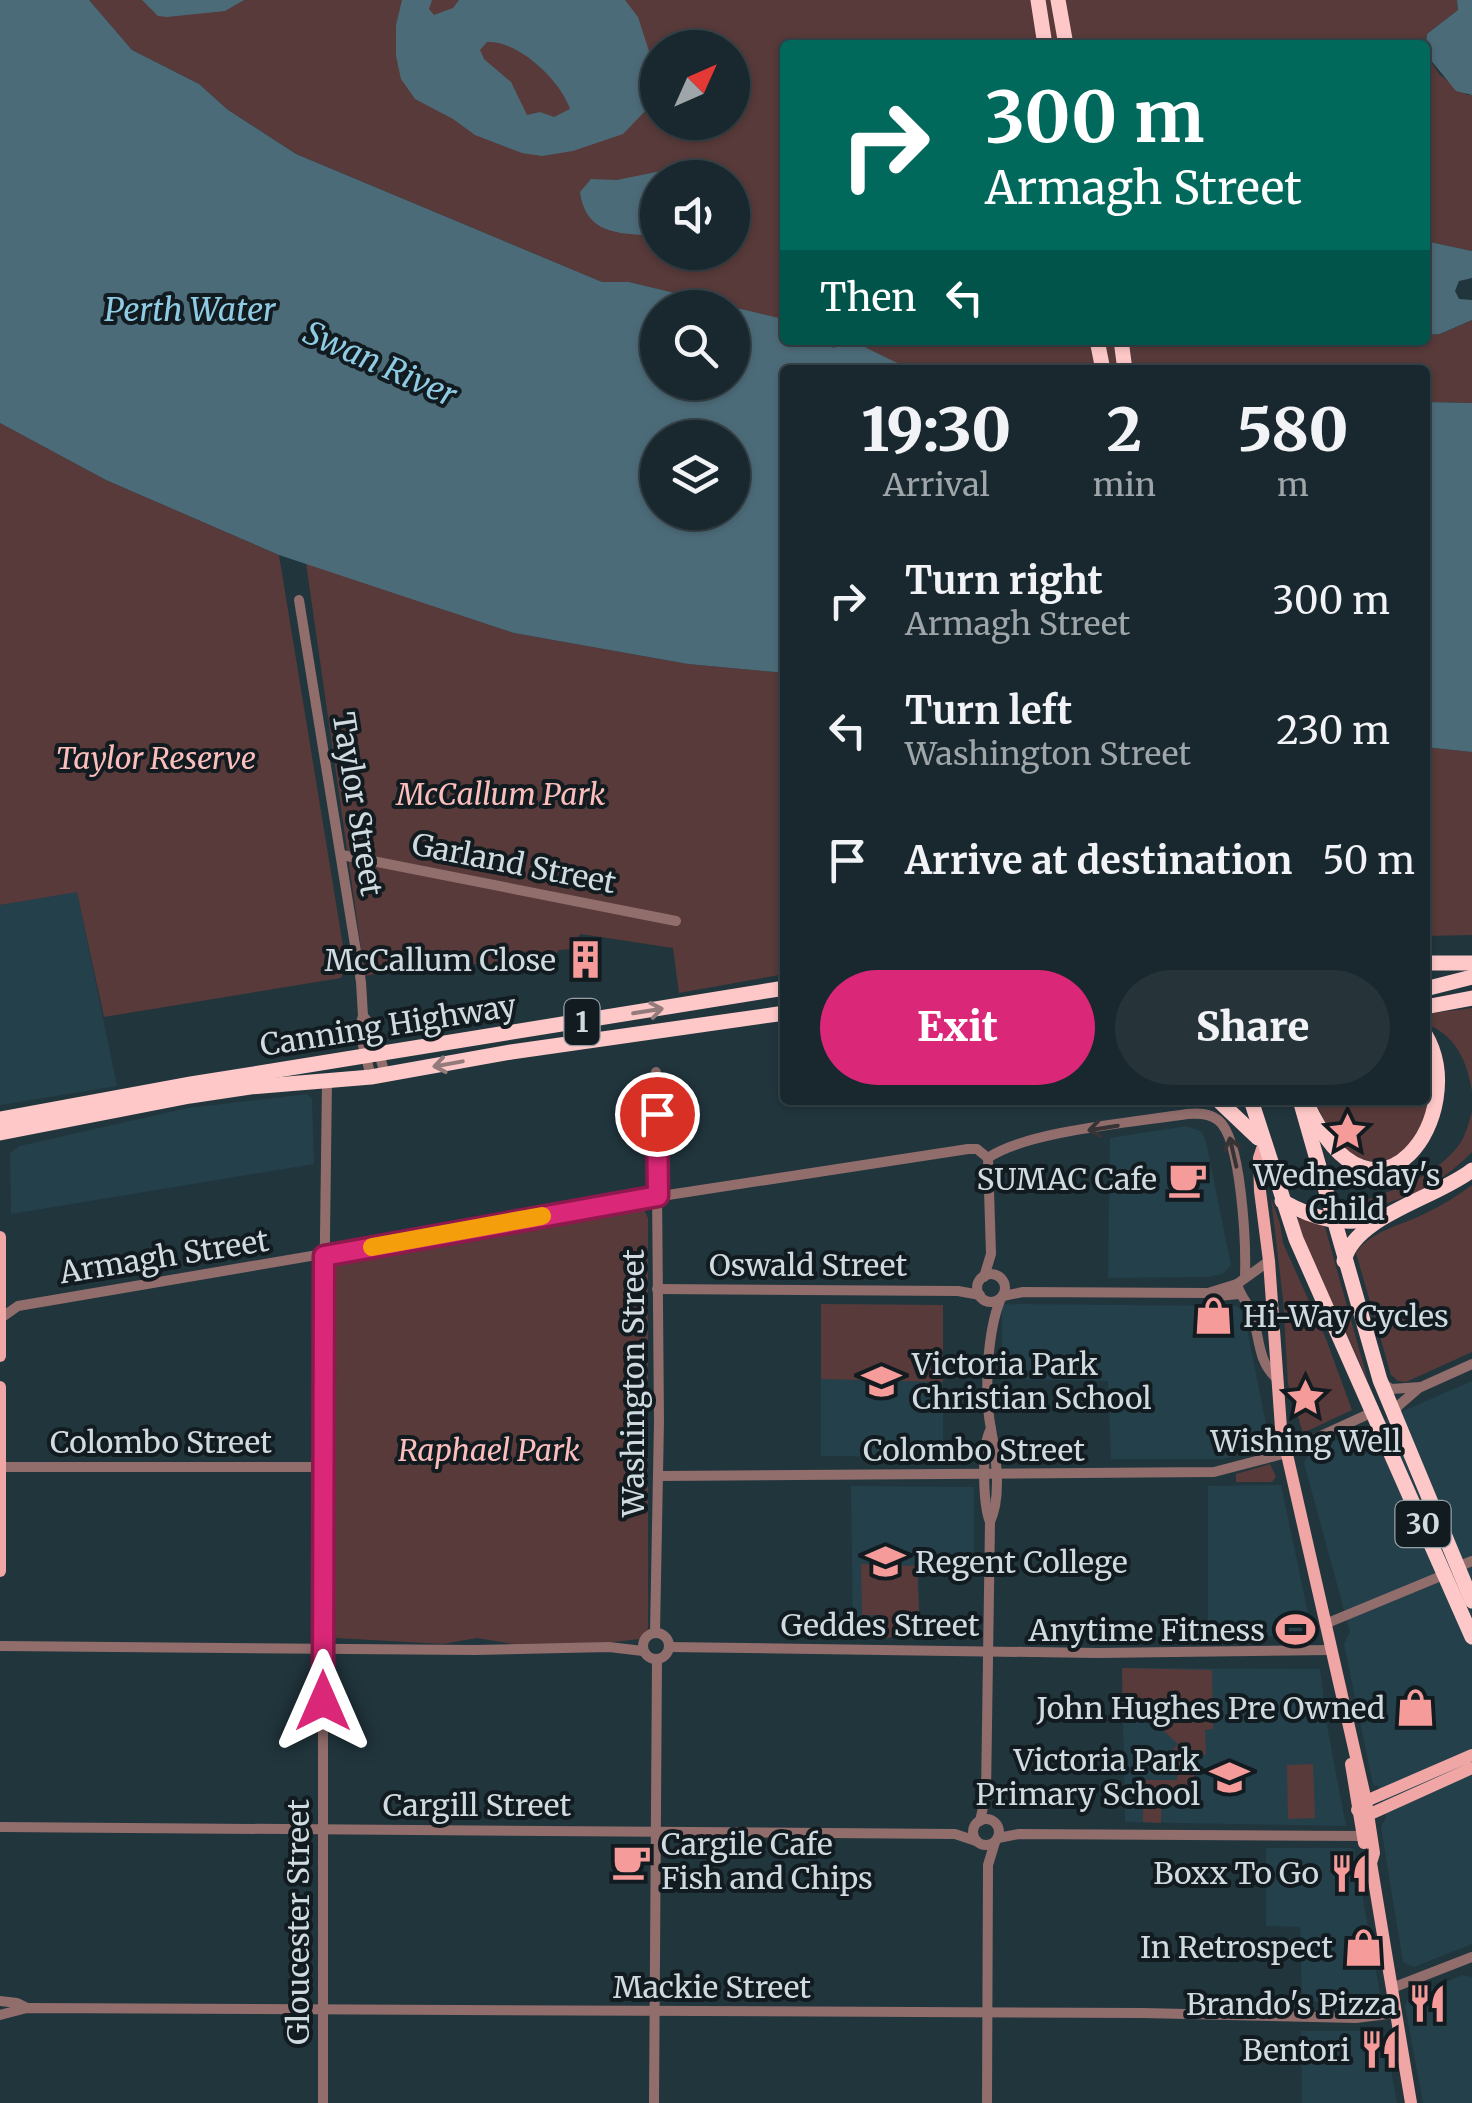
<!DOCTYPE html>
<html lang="en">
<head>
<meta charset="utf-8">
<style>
  :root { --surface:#19282e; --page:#26343a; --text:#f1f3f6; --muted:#9fa6aa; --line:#37444a; --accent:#db2777 }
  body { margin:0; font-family:Merriweather,serif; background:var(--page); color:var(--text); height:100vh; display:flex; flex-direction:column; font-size:38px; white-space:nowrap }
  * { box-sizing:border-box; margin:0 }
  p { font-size:32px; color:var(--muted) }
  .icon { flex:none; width:55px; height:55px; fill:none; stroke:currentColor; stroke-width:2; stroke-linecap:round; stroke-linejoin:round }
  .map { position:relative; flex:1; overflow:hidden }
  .drawer { position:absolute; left:780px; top:365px; width:650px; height:740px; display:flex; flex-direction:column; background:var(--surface); border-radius:10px; box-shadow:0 2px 8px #0004,0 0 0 2px var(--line) }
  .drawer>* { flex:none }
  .top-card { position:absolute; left:780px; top:40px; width:650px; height:305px; border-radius:10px; box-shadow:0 2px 8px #0004,0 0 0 2px var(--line); background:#00695c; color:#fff; overflow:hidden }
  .needle { width:65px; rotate:45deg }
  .tools { position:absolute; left:640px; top:30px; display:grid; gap:20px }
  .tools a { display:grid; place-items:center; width:110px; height:110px; border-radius:50%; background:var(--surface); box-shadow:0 2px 8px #0004,0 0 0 2px var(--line); font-size:50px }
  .pin { position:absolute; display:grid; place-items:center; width:85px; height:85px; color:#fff; margin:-42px; border:5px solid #fff; border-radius:50%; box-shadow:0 2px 10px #0007 }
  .me { position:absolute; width:110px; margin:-55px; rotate:0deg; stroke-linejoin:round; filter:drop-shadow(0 0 8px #0008) }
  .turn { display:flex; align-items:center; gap:35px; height:210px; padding:0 40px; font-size:45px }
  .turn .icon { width:130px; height:130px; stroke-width:2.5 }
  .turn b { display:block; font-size:70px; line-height:85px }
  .then { display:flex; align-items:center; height:95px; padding:0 40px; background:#0003; gap:20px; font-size:38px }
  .eta { display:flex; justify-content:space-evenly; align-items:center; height:170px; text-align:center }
  .eta b { font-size:60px; font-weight:800; line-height:70px }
  .cta { display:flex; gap:20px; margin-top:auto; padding:20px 40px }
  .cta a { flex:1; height:115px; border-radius:60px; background:var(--accent); color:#fff; font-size:40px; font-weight:800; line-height:115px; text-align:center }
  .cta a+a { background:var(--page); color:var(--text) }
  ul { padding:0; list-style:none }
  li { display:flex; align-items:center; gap:30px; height:130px; padding:0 40px }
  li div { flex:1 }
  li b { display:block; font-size:38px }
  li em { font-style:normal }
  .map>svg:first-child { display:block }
</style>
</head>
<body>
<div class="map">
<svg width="1472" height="2103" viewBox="0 0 1472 2103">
  <rect width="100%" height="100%" fill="#21353d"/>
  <g fill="#24404b">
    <path d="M77,891L117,1086L0,1105V905Z"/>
    <path d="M307,1094L312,1098L314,1164L11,1214L10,1153L19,1146L188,1108Z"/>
    <path d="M1187,1126L1202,1132L1206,1142L1231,1265L1222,1274L1209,1277L1108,1278L1110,1138Z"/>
    <path d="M821,1304L943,1305V1457L821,1456Z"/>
    <path d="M1002,1304L1237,1306L1244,1313L1270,1445L1223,1459H1111L1108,1381L1002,1379Z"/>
    <path d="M1472,1381V1944L1414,1967L1403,1962L1381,1827L1386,1817L1378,1786L1373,1785L1344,1644L1350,1632L1304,1463L1309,1452Z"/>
    <path d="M1281,1485L1312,1632L1309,1637L1208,1635V1486Z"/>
    <path d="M851,1486L974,1487V1561H918L920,1635L853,1638Z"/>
    <path d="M1122,1668L1320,1669L1328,1731L1346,1826L1125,1822Z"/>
    <path d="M1351,1848L1354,1849L1381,1999L1302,2002L1300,1927L1266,1926V1848Z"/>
    <path d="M1462,1975L1472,1977V2103H1423L1405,2006L1407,1999Z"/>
    <path d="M1301,2031H1384L1397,2103H1302Z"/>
  </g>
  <g fill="#573a39" fill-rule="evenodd">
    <path d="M89,0H1457L1458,10L1427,34L1425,45H785V320L629,282H602L296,154L228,110L199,84L132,50ZM658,48H732V122H658ZM658,178H732V252H658Z"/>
    <path d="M1425,53L1440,75L1467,95H1472V251L1425,241Z"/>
    <path d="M1472,320V403L1425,402V370H922L905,369L869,351L832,348L827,340H1425V335L1441,334Z"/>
    <path d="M0,423L106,480L279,555L346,964L341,978L104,1017L77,892L0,905Z"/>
    <path d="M306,563L514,633L688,664L785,673V974L679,993L673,948L581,934L573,941L571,949L559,950L551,961L534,964H436L365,976Z"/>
    <path d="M1425,747L1472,752V935L1425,936Z"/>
    <path d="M1472,1008V1092C1468,1063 1455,1033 1425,1024V1014Z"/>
    <path d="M1425,1045C1472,1114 1368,1236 1315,1100H1425Z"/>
    <path d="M1472,1112V1152C1437,1188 1397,1204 1348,1212L1346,1206C1385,1194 1437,1178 1461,1142C1466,1134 1469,1122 1472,1112Z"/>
    <path d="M1472,1185V1352L1406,1382L1398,1381L1391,1375L1356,1253C1369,1231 1403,1225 1424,1214C1441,1206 1457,1196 1472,1185Z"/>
    <path d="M1271,1198L1280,1224L1283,1243L1326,1339L1352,1410L1303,1433L1288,1384L1283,1299Z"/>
    <path d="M638,1207L643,1208L648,1218V1629L639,1639L606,1643L513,1644L477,1638L443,1644L335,1638L328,1629L332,1267L343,1258Z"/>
    <path d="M1294,1218L1315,1221L1325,1227L1368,1381Z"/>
    <path d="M821,1304L943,1305V1382L821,1379Z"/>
    <path d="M1270,1464L1276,1477L1272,1482H1236V1474Z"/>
    <path d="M861,1564L917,1566L920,1635L883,1638V1615H862Z"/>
    <path d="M1122,1668L1212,1670L1213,1729L1205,1730L1206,1755L1198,1754L1194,1778L1197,1789H1162L1161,1823L1143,1822V1780H1177L1178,1760H1172V1755L1169,1754L1178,1744L1153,1721H1123Z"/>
    <path d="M1313,1764L1315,1818L1288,1819L1287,1765Z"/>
  </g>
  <g fill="#4c6b78" fill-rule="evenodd">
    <path d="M0,0H89L132,50L199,84L228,110L296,154L602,282H629L779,318L785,320V340H827L833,348C834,348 847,342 847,341C858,340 898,368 922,370H785V673L688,664L514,633L279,555L106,480L0,423ZM658,308H732V382H658ZM658,438H732V512H658Z"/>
    <path d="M142,0H244L225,11L167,17L158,16Z"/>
    <path d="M402,0H432L429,9L434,15L453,8L459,0H625L638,17L656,73L657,89L652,104L623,134L573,151L542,156L522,153L475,135L453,119L415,99L401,79L396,56V25ZM487,42C518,40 561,81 570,109L554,117L540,112L527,115L511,82L484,59L480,50Z"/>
    <path d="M1457,0H1472V95L1456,91L1425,53L1427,34L1458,10Z"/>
    <path d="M661,171L666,177L658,178C658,199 662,222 642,235C610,233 585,229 580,192L591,179L617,180Z"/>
    <path d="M1425,241L1472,251V278L1459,281L1455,291L1459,299L1472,300V320L1440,334L1425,335Z"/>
    <path d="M1425,402L1472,403V752L1425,747Z"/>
  </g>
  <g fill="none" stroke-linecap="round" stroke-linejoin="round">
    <g stroke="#916d6c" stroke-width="10">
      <path d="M299,600L361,982L363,1016L359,1029L371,1077"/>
      <path d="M342,855L676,921"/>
      <path d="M363,1016L372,1026L385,1075"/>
      <path d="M988,1158C1026,1131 1137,1122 1187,1114C1198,1113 1209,1113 1218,1120C1242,1138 1246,1246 1245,1276"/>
      <path d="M1269,1261L1237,1284C1240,1296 1248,1303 1252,1314C1260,1337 1257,1360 1276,1378"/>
      <circle cx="991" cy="1288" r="14"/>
      <path d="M984,1277L991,1254L988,1158"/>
      <path d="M657,1289L958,1291L980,1295"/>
      <path d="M1208,1293L1237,1284"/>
      <path d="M1003,1296L1023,1292L1208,1293L1218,1296L1239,1294"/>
      <path d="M1,1318L18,1306L668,1195L968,1149H977L988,1158"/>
      <path d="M1381,1382L1391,1389L1421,1387L1472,1364"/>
      <path d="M1394,1414L1398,1406L1420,1387"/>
      <path d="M0,1467H323"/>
      <path d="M659,1476L1214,1472L1279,1455L1373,1412"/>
      <path d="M990,1522C983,1505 981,1444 991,1429"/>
      <path d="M1457,1567L1472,1561"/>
      <path d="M1325,1624L1446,1574"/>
      <circle cx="656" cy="1646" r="13"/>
      <path d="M655,1633L659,1421L656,1072"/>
      <path d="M0,1646L475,1650L609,1647L643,1651"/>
      <path d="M669,1647L1097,1653L1330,1650"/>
      <circle cx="986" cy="1832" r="13"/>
      <path d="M980,1821L986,1794L990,1522C1002,1496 996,1456 991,1429C984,1394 987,1331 1001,1298"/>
      <path d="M0,1827L955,1834L976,1841"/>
      <path d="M998,1838L1019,1834L1362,1836"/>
      <path d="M1392,1988L1472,1957"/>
      <path d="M0,2001L17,2003L27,2008"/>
      <path d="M0,2015L27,2008L1143,2013L1356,2018L1396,2013"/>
      <path d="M323,2103V1390L327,1081"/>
      <path d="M654,2103L657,1660"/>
      <path d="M987,2103L988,1865L995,1842"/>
    </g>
    <g stroke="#efa6a5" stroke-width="12">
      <path d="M1263,1146L1259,1158L1260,1191L1269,1261L1281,1428L1366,1801L1374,1853L1371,1863L1411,2103"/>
      <path d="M0,1237V1356"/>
      <path d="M0,1387V1571"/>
      <path d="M1472,1755L1366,1801L1357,1810L1368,1815L1472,1768"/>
      <path d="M1351,1764L1364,1843"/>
    </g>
    <g stroke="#fdc8c7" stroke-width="15">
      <path d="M1038,0L1045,45"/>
      <path d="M1058,0L1066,45"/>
      <path d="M1097,340L1103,370"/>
      <path d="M1121,340L1125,370"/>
      <path d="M1425,963H1472"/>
      <path d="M1425,989L1472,977"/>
      <path d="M1425,1007L1472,998"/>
      <path d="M1218,1100L1258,1138"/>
      <path d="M1251,1100L1296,1239L1472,1637"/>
      <path d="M1300,1100L1380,1380L1472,1601"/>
      <path d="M1307,1104C1376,1253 1472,1112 1425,1034"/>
      <path d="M0,1119L191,1084L785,988"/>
      <path d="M0,1133L190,1096L250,1087L371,1077L511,1052L785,1013"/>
      <path d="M1282,1201C1316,1220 1340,1225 1378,1219"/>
      <path d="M1344,1261C1354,1216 1437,1198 1472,1170"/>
    </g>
  </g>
  <defs><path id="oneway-shaft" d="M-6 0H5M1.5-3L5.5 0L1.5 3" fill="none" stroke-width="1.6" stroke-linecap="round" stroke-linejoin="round" transform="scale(2.5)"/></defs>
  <g stroke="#937a7b">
    <use href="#oneway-shaft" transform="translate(648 1011) rotate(-9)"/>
    <use href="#oneway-shaft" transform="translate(448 1064) rotate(170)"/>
  </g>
  <g stroke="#383436">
    <use href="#oneway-shaft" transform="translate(1103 1128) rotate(171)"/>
    <use href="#oneway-shaft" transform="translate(1233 1152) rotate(-103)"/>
  </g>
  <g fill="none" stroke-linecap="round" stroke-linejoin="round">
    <defs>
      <path id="route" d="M323,1701L324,1256L658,1196L657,1114"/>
    </defs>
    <use href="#route" stroke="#8e194d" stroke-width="25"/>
    <use href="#route" stroke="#db2777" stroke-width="18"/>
    <path stroke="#f59e0b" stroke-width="18" d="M372,1247L542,1216"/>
  </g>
  <defs>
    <symbol id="building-bare" viewBox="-9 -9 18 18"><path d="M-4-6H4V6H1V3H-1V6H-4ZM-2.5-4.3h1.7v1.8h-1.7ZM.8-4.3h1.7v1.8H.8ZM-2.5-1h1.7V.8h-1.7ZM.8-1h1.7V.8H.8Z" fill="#f59b9a" stroke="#121b1f" stroke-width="2.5" paint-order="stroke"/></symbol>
    <symbol id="sight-bare" viewBox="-9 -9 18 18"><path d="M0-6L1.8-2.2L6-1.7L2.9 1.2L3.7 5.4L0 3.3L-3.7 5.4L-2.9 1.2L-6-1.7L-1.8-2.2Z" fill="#f59b9a" stroke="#121b1f" stroke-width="2.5" paint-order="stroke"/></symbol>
    <symbol id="cafe-bare" viewBox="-9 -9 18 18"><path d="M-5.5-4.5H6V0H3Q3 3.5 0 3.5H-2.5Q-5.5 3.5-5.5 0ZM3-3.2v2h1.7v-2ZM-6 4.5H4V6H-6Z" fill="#f59b9a" stroke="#121b1f" stroke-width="2.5" paint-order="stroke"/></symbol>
    <symbol id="shop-bare" viewBox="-9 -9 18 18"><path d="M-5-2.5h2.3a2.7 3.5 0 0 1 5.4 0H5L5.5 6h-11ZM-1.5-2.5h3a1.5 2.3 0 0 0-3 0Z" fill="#f59b9a" stroke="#121b1f" stroke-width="2.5" paint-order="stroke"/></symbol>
    <symbol id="school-bare" viewBox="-9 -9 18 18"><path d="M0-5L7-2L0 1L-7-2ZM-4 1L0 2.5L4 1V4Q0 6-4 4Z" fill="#f59b9a" stroke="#121b1f" stroke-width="2.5" paint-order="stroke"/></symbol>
    <symbol id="stadium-bare" viewBox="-9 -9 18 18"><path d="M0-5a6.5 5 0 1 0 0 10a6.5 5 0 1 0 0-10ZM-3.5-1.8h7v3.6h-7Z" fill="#f59b9a" stroke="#121b1f" stroke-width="2.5" paint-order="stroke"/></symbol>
    <symbol id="restaurant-bare" viewBox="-9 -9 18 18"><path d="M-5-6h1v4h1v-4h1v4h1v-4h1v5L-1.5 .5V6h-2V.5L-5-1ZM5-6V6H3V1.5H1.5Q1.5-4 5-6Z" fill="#f59b9a" stroke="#121b1f" stroke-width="2.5" paint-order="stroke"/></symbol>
  </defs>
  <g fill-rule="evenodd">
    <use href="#building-bare" x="558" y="932" width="55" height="55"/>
    <use href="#sight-bare" x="1320" y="1104" width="55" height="55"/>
    <use href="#cafe-bare" x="1160" y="1152" width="55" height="55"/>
    <use href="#shop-bare" x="1186" y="1288" width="55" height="55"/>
    <use href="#school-bare" x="854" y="1354" width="55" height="55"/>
    <use href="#sight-bare" x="1278" y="1370" width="55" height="55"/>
    <use href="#school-bare" x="858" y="1534" width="55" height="55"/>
    <use href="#stadium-bare" x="1268" y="1602" width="55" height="55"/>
    <use href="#shop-bare" x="1388" y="1680" width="55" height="55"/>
    <use href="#school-bare" x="1202" y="1750" width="55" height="55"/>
    <use href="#cafe-bare" x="604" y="1834" width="55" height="55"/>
    <use href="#restaurant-bare" x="1322" y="1846" width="55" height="55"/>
    <use href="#shop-bare" x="1336" y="1920" width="55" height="55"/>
    <use href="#restaurant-bare" x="1400" y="1976" width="55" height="55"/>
    <use href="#restaurant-bare" x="1352" y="2022" width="55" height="55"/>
  </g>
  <g text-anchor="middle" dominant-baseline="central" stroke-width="8" stroke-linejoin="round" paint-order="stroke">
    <g fill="#121b1f" stroke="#96a1a6" stroke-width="2.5">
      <rect x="564.5" y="999" width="35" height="46" rx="8"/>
      <rect x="1395.5" y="1501" width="55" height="46" rx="8"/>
    </g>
    <g font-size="28" font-weight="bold" fill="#cfdbe0">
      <text x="582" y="1022">1</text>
      <text x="1423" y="1524">30</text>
    </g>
    <g font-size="30" font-style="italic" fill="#fcbebc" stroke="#121b1f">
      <text x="156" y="758">Taylor Reserve</text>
      <text x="501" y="794">McCallum Park</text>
      <text x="489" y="1450">Raphael Park</text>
    </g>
    <g font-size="30" fill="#cfdbe0" stroke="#121b1f">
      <text transform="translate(358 804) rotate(81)">Taylor Street</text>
      <text transform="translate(514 863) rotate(11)">Garland Street</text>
      <text transform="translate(388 1025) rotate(-9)">Canning Highway</text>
      <text transform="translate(164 1256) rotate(-9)">Armagh Street</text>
      <text x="808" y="1265">Oswald Street</text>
      <text transform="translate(633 1383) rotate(-90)">Washington Street</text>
      <text x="161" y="1442">Colombo Street</text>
      <text x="974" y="1450">Colombo Street</text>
      <text x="880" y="1625">Geddes Street</text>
      <text x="477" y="1805">Cargill Street</text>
      <text transform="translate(298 1922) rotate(-90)">Gloucester Street</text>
      <text x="712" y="1987">Mackie Street</text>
    </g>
    <g font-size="30" fill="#cfdbe0" stroke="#121b1f" text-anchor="end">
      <text x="556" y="960">McCallum Close</text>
      <text x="1347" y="1175" text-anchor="middle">Wednesday's<tspan x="1347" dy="34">Child</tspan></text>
      <text x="1157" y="1179">SUMAC Cafe</text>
      <text x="1243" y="1316" text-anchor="start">Hi-Way Cycles</text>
      <text x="912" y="1364" text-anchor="start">Victoria Park<tspan x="912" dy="34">Christian School</tspan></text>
      <text x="1306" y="1441" text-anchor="middle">Wishing Well</text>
      <text x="915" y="1562" text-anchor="start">Regent College</text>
      <text x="1265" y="1630">Anytime Fitness</text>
      <text x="1385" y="1708">John Hughes Pre Owned</text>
      <text x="1200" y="1760">Victoria Park<tspan x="1200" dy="34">Primary School</tspan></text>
      <text x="661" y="1844" text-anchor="start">Cargile Cafe<tspan x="661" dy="34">Fish and Chips</tspan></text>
      <text x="1319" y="1873">Boxx To Go</text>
      <text x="1333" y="1947">In Retrospect</text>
      <text x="1397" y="2004">Brando's Pizza</text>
      <text x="1350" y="2050">Bentori</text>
    </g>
    <g font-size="32" font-style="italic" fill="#8fcce4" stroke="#121b1f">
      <text x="190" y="310">Perth Water</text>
      <text transform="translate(380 364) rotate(24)">Swan River</text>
    </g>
  </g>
</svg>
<div class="tools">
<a><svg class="needle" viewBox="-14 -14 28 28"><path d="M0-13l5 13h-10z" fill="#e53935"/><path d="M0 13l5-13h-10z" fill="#9fa6aa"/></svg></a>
<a><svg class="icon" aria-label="sound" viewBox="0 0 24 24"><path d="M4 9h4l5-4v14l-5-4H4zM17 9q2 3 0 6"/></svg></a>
<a><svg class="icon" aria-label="search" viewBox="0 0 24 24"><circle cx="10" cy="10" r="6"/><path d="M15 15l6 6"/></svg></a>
<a><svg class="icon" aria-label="layers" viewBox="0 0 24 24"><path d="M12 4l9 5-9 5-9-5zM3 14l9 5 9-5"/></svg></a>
</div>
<div class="pin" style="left:657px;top:1114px;background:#d93025"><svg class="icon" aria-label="arrive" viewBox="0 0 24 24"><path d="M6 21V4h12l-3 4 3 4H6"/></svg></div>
<svg class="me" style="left:323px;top:1701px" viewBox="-20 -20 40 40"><path d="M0-17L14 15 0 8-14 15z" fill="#db2777" stroke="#fff" stroke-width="4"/></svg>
<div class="top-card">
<div class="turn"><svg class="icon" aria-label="right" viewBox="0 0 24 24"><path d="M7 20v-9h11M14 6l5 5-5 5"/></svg><div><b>300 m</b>Armagh Street</div></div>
<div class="then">Then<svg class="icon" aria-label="left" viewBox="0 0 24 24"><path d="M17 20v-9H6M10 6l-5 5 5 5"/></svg></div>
</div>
<section class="drawer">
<div class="eta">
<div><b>19:30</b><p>Arrival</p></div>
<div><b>2</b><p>min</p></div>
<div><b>580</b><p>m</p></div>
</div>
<ul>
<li><svg class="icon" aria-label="right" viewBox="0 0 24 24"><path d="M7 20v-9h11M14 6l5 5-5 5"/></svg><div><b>Turn right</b><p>Armagh Street</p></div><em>300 m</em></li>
<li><svg class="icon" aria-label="left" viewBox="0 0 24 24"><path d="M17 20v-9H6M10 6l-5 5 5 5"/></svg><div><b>Turn left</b><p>Washington Street</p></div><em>230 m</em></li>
<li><svg class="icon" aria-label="arrive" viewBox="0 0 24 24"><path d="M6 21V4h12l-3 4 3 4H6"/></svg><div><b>Arrive at destination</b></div><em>50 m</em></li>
</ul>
<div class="cta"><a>Exit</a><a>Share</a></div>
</section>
</div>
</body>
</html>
